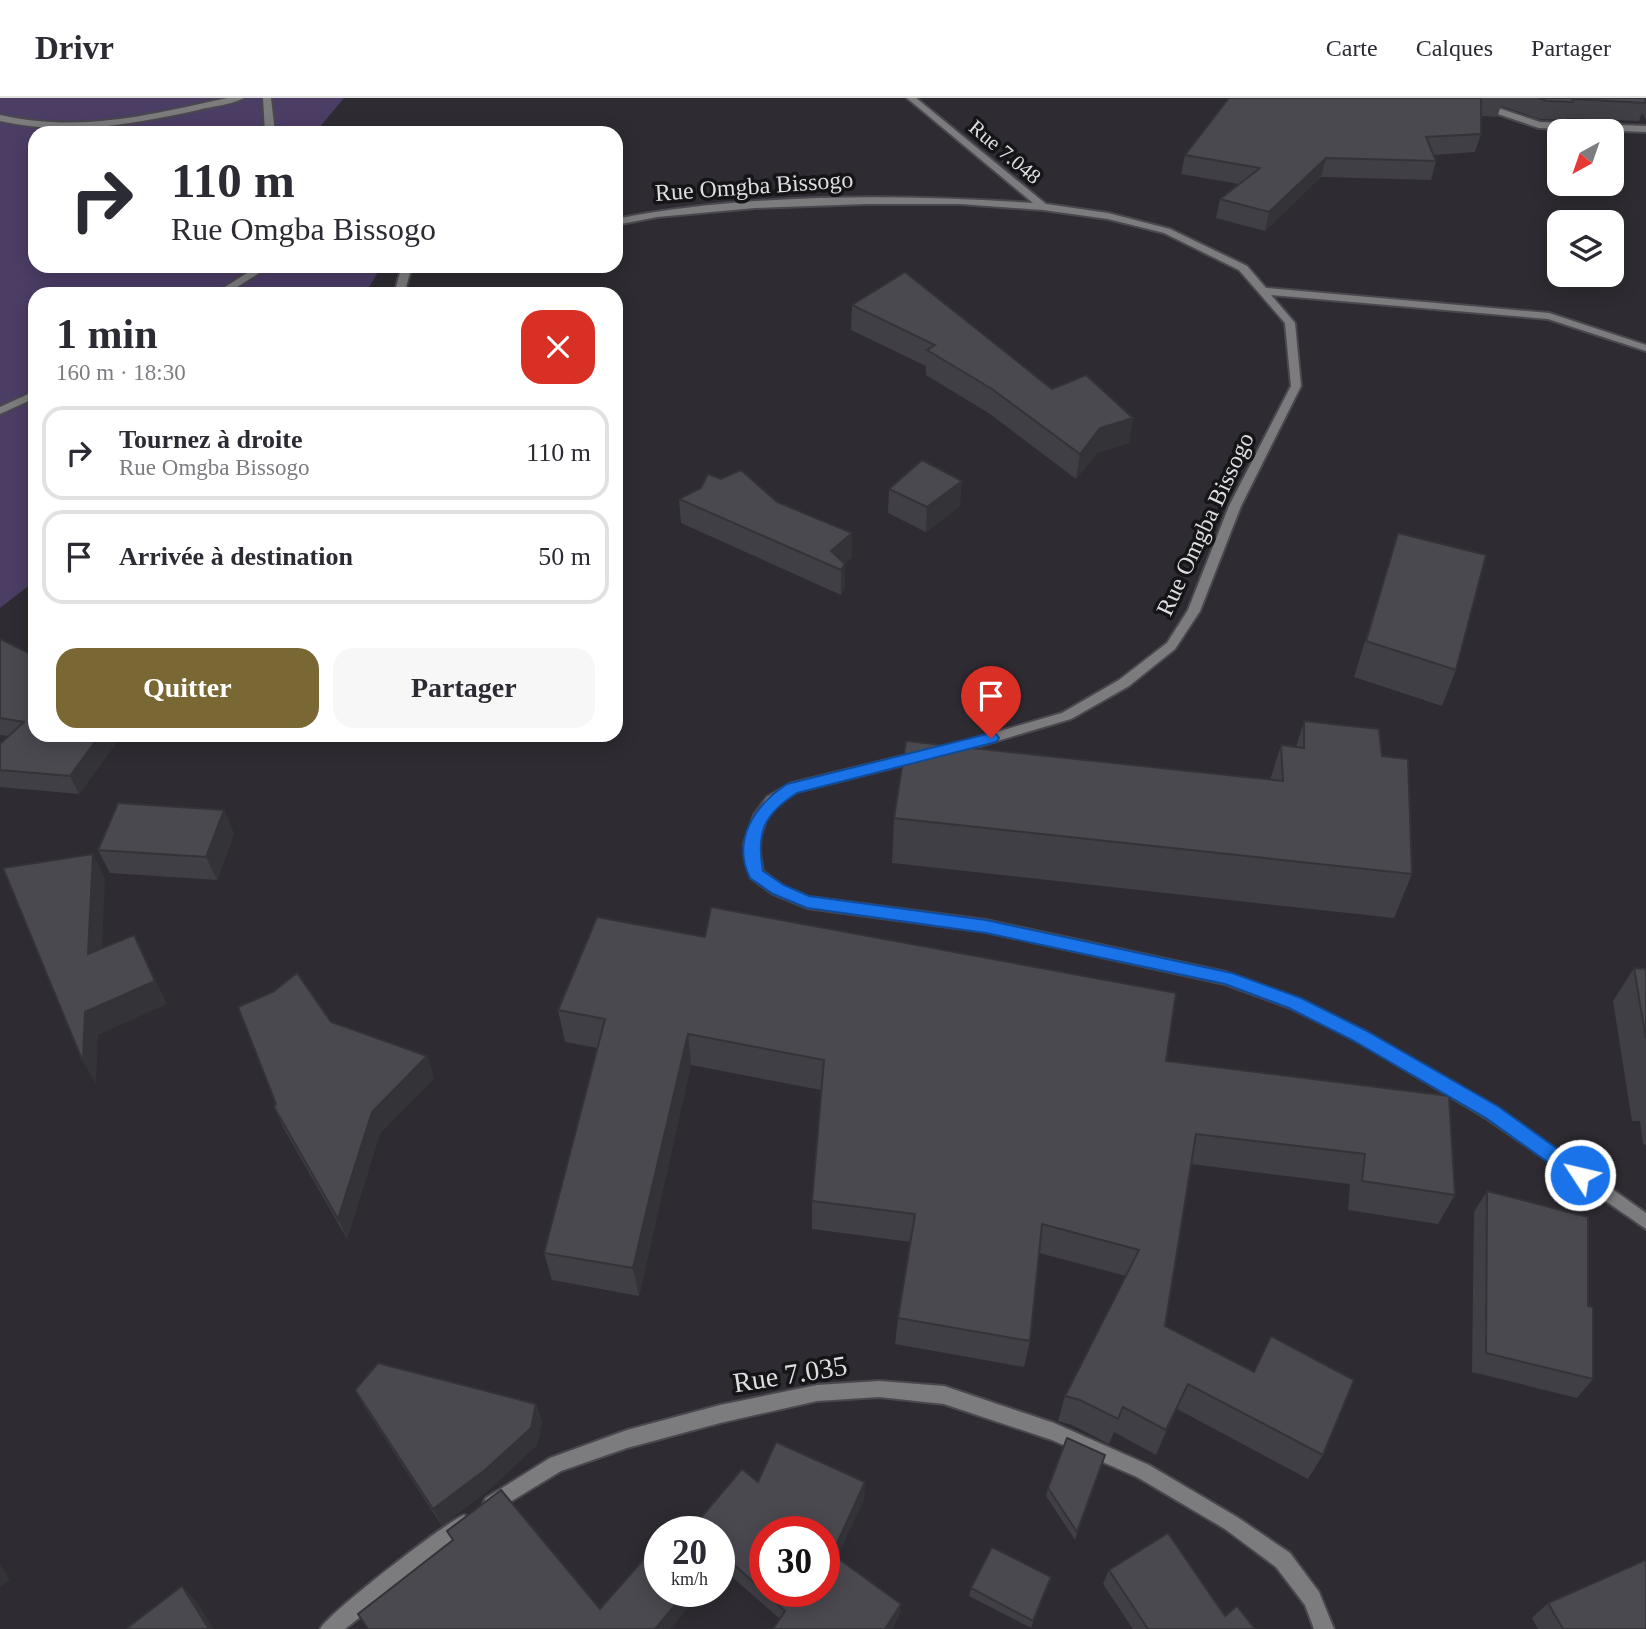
<!DOCTYPE html>
<html lang="fr">
<head>
<meta charset="utf-8">
<style>
  :root { --surface:#fff; --page:#f7f7f7; --text:#2b2b33; --muted:#7c7c81; --line:#e1e1e2; --accent:#796833 }
  body { margin:0; font-family:Georgia,serif; background:var(--page); color:var(--text); height:100vh; display:flex; flex-direction:column; font-size:26px; white-space:nowrap }
  * { box-sizing:border-box; margin:0 }
  p { font-size:23px; color:var(--muted) }
  .icon { flex:none; width:38px; height:38px; fill:none; stroke:currentColor; stroke-width:2; stroke-linecap:round; stroke-linejoin:round }
  .map { position:relative; flex:1; overflow:hidden }
  .details { position:absolute; left:28px; top:189px; width:595px; height:455px; display:flex; flex-direction:column; background:var(--surface); border-radius:21px; box-shadow:0 4px 18px #0003 }
  .details>* { flex:none }
  .top-card { position:absolute; left:28px; top:28px; width:595px; height:147px; border-radius:21px; box-shadow:0 4px 18px #0003; background:#fff; color:var(--text); overflow:hidden }
  .needle { width:46px; rotate:220deg }
  .fabs { position:absolute; left:1547px; top:21px; display:grid; gap:14px }
  .fabs a { display:grid; place-items:center; width:77px; height:77px; border-radius:14px; background:var(--surface); box-shadow:0 4px 18px #0003; font-size:35px }
  .speed { position:absolute; left:644px; top:1418px; display:flex; gap:14px; font-size:35px; font-weight:700; text-align:center }
  .speed>* { display:grid; place-content:center; width:91px; height:91px; border-radius:50%; background:var(--surface); box-shadow:0 4px 18px #0003; line-height:1 }
  .speed small { font-size:18px; font-weight:400 }
  .speed .limit { border:10px solid #d22; background:#fff; color:#111 }
  .pin { position:absolute; display:grid; place-items:center; width:60px; height:60px; color:#fff; margin:-72px -30px; border-radius:50% 50% 50% 0; rotate:-45deg; box-shadow:0 0 7px #0007 }
  .pin .icon { rotate:45deg }
  .me { position:absolute; width:77px; margin:-38px; rotate:305deg; stroke-linejoin:round; filter:drop-shadow(0 0 5px #0008) }
  .turn { display:flex; align-items:center; gap:24px; height:147px; padding:0 28px; font-size:32px }
  .turn .icon { width:91px; height:91px; stroke-width:2.5 }
  .turn b { display:block; font-size:49px; line-height:60px }
  .round { display:grid; place-items:center; flex:none; width:74px; height:74px; border-radius:21px; background:var(--page) }
  .head { display:flex; align-items:center; justify-content:space-between; height:119px; padding:0 28px }
  h1 { font-size:42px; font-weight:800; line-height:52px }
  .button { display:flex; gap:14px; margin-top:auto; padding:14px 28px }
  .button a { flex:1; height:80px; border-radius:21px; background:var(--accent); color:#fff; font-size:28px; font-weight:800; line-height:80px; text-align:center }
  .button a+a { background:var(--page); color:var(--text) }
  ul { padding:0; list-style:none }
  li { display:flex; align-items:center; gap:21px; height:94px; margin:0 14px 10px; padding:0 14px; border:4px solid var(--line); border-radius:21px }
  li div { flex:1 }
  li b { display:block; font-size:26px }
  li em { font-style:normal }
  header { display:flex; align-items:center; gap:42px; box-sizing:border-box; height:98px; padding:0 35px; background:var(--surface); border-bottom:2px solid var(--line) }
  header strong { font-size:33px }
  nav { display:flex; gap:38px; margin-inline-start:auto; font-size:24px }
  .map>svg:first-child { display:block }
</style>
</head>
<body>
<header>
<strong>Drivr</strong>
<nav><a>Carte</a><a>Calques</a><a>Partager</a></nav>
</header>
<div class="map">
<svg width="1646" height="1531" viewBox="0 0 1646 1531">
  <rect width="100%" height="100%" fill="#2e2b32"/>
  <path fill="#4c3d65" d="M0,0H344L319,30L332,35H35V168H375L377,176L365,196H35V483L0,510Z"/>
  <g fill="none" stroke-linecap="round" stroke-linejoin="round">
    <defs>
      <g id="street">
        <path d="M227,0H244C232,7 212,8 198,12C129,27 69,38 0,23V17C81,35 148,17 227,0Z"/>
        <path d="M263,0H271L275,35H265Z"/>
        <path d="M907,0H916L1046,106L1108,115L1170,131L1247,168L1266,190L1549,215L1646,247V253L1548,221L1271,197L1295,225L1301,288L1241,408L1200,513L1175,551L1129,588L1071,621L943,659L938,657L936,654L938,651L1062,615L1119,582L1167,545L1188,512L1229,408L1291,288L1285,225L1239,172L1164,135L1108,121L1043,112L960,106H866L755,110L657,119L616,127V121C748,95 899,96 1033,105Z"/>
        <path d="M1483,5L1540,24L1646,28V34L1539,30L1480,10L1478,8Z"/>
        <path d="M258,168H270L226,196H214Z"/>
        <path d="M402,168H412L404,196H394Z"/>
        <path d="M35,293V300L0,316V309Z"/>
        <path d="M919,654L926,659L924,662L796,694L777,707L767,719L758,746L763,773L783,788L809,799L986,822L1226,874L1300,902L1364,933L1498,1010L1646,1115V1131L1486,1020L1354,941L1290,910L1225,886L986,834L807,810L773,796L751,780L744,746L754,717L767,699L792,685Z"/>
        <path d="M879,1283L944,1288L1054,1325L1149,1367L1237,1419L1290,1455L1319,1494L1334,1531H1314L1305,1507L1276,1469L1225,1431L1137,1379L1052,1342L944,1306L879,1299L817,1303L720,1325L627,1350L561,1373L492,1415L486,1412L483,1406L486,1400L550,1360L627,1332L720,1307L817,1287Z"/>
        <path d="M464,1417L470,1420L473,1426L470,1432L345,1531H320C327,1516 446,1424 464,1417Z"/>
      </g>
    </defs>
    <use href="#street" stroke="#4a474e" stroke-width="4"/>
    <use href="#street" fill="#7c7b7e" fill-rule="evenodd"/>
  </g>
  <g fill="#403f45">
    <path d="M1229,0H1646V22L1642,15L1639,23L1567,20L1566,22L1540,21L1501,8L1497,19L1481,18V36L1475,54L1434,57L1436,63L1431,82L1321,79L1265,133L1216,120L1220,101L1239,86L1181,76L1185,57Z"/>
    <path d="M852,207L1052,291L1133,320L1129,345L1097,355L1076,381L990,316L926,277V268L851,232Z"/>
    <path d="M889,391L960,408L926,434L888,415Z"/>
    <path d="M679,401L777,404L852,435V459L845,465V490L841,497L681,425Z"/>
    <path d="M1398,435L1456,572L1442,608L1354,579Z"/>
    <path d="M0,541L35,637H122L79,696L0,689V646L9,638L0,637Z"/>
    <path d="M1304,623L1382,658L1412,776L1394,820L892,765L894,720L1270,682L1281,647L1296,649Z"/>
    <path d="M224,712L234,736L217,782L110,775L98,752Z"/>
    <path d="M1634,870L1646,871V1047L1643,1046L1640,1023H1632L1613,903Z"/>
    <path d="M558,912L1166,963L1455,1097L1438,1126L1348,1112L1350,1086L1191,1066L1165,1228L1254,1274L1271,1238L1323,1357L1308,1381L1177,1311L1156,1357L1114,1334L1109,1346L1072,1327L1058,1323L1065,1298L1126,1178L1039,1155L1030,1243L1024,1269L895,1246L898,1220L911,1144L812,1131V1103L821,992L691,967L639,1198L552,1182L544,1155L597,950L565,944Z"/>
    <path d="M331,924L427,958L434,980L380,1035L347,1141L284,1031L274,1009Z"/>
    <path d="M1487,1093L1588,1208L1593,1281L1577,1300L1472,1274L1474,1114Z"/>
    <path d="M355,1292L536,1306L542,1324L537,1347L492,1389L442,1428L365,1310Z"/>
    <path d="M1105,1357L1075,1442L1046,1398L1048,1390Z"/>
    <path d="M758,1384H865L864,1401L837,1459L899,1520L780,1521L722,1470L693,1429Z"/>
    <path d="M1109,1472L1225,1518L1255,1531H1133L1103,1486Z"/>
    <path d="M1051,1479L1031,1530L969,1498L971,1490Z"/>
    <path d="M1548,1505L1646,1531H1538L1532,1520Z"/>
  </g>
  <g fill="#343338">
    <path d="M1326,60L1321,79L1265,133L1269,114Z"/>
    <path d="M1133,320L1129,345L1097,355L1076,381L1080,356L1100,330Z"/>
    <path d="M962,383L960,408L926,434L927,409Z"/>
    <path d="M852,435V459L839,471L831,453Z"/>
    <path d="M845,466V490L841,497V472Z"/>
    <path d="M100,637H122L79,696L70,678Z"/>
    <path d="M224,712L234,736L217,782L206,759Z"/>
    <path d="M93,756L105,780L101,879L88,856Z"/>
    <path d="M134,837L167,906L98,937L96,986L83,964L85,914Z"/>
    <path d="M688,936L691,967L639,1198L633,1170Z"/>
    <path d="M427,958L434,980L380,1035L347,1141L338,1121L372,1014Z"/>
    <path d="M1188,1286L1177,1311L1156,1357L1166,1332Z"/>
    <path d="M536,1306L542,1324L537,1347L492,1389L442,1428L433,1411Z"/>
    <path d="M865,1384L864,1401L832,1471V1456Z"/>
    <path d="M720,1454L722,1470L719,1473V1455Z"/>
    <path d="M0,1466L10,1482L0,1489Z"/>
    <path d="M182,1488L196,1503L214,1531H209Z"/>
    <path d="M687,1493H703L670,1531H655Z"/>
    <path d="M901,1506L899,1520L892,1531H885Z"/>
  </g>
  <g fill="#4b4950" stroke="#343338" stroke-width="2" fill-rule="evenodd">
    <path d="M1229,0H1481V36L1426,39L1436,63L1326,60L1269,114L1220,101L1260,70L1185,57Z"/>
    <path d="M1538,0H1645L1646,5L1572,1L1573,4L1547,3Z"/>
    <path d="M905,174L1052,291L1086,277L1133,320L1100,330L1080,356L992,291L927,252L935,247L852,207Z"/>
    <path d="M922,362L962,383L927,409L889,391Z"/>
    <path d="M741,372L777,404L852,435L831,453L845,466L841,472L679,401L701,390L708,376L721,381Z"/>
    <path d="M1398,435L1486,457L1456,572L1366,543Z"/>
    <path d="M0,541L35,558V637H100L70,678L0,672V646L24,624L0,620Z"/>
    <path d="M1304,623L1379,631L1382,658L1408,661L1412,776L894,720L906,643L1283,683L1281,647L1304,650Z"/>
    <path d="M118,705L224,712L206,759L98,752Z"/>
    <path d="M93,756L88,856L134,837L155,883L85,914L83,964L3,770Z"/>
    <path d="M711,809L1176,895L1166,963L1449,998L1455,1097L1362,1083L1365,1056L1196,1036L1165,1228L1254,1274L1271,1238L1354,1282L1323,1357L1188,1286L1166,1332L1123,1309L1118,1321L1080,1302L1065,1298L1139,1152L1042,1126L1030,1243L898,1220L915,1116L812,1103L824,962L688,936L633,1170L544,1155L605,921L558,912L597,819L705,839Z"/>
    <path d="M1634,870L1646,871V941Z"/>
    <path d="M297,875L331,924L427,958L372,1014L338,1121L274,1009L276,1006L238,909L273,894Z"/>
    <path d="M1487,1093L1588,1119V1208L1593,1209V1281L1486,1255Z"/>
    <path d="M378,1265L536,1306L531,1330L485,1372L433,1411L355,1292Z"/>
    <path d="M1067,1340L1105,1357L1077,1434L1048,1390Z"/>
    <path d="M776,1344L865,1384L832,1456L901,1506L885,1531H773L785,1513L720,1454L719,1455V1433H669L682,1419L693,1429L742,1371L758,1384ZM765,1433H824V1493H765Z"/>
    <path d="M501,1392L600,1511L660,1443V1493H687L655,1531H368L358,1516L453,1442L447,1433Z"/>
    <path d="M1168,1435L1225,1518L1237,1508L1255,1531H1148L1109,1472Z"/>
    <path d="M992,1449L1051,1479L1033,1523L971,1490Z"/>
    <path d="M1646,1462V1531H1563L1548,1505Z"/>
    <path d="M182,1488L209,1531H127V1530Z"/>
  </g>
  <path fill="#1a73e8" stroke="#114b97" stroke-width="2" d="M991,635L996,636L999,640L996,644L797,695C764,716 756,734 763,773L784,787L809,798L986,822L1232,875L1301,900L1365,932L1499,1009L1587,1072L1589,1077L1587,1083L1580,1085L1574,1083L1486,1020L1352,942L1289,910L1225,886L986,835L807,810L773,796L750,780C731,742 755,707 787,686Z"/>
  <g text-anchor="middle" dominant-baseline="central" stroke-width="7" stroke-linejoin="round" paint-order="stroke">
    <g font-size="21" fill="#dedde1" stroke="#151417">
      <text transform="translate(1005 54) rotate(40)">Rue 7.048</text>
    </g>
    <g font-size="24" fill="#dedde1" stroke="#151417">
      <text transform="translate(754 88) rotate(-4)">Rue Omgba Bissogo</text>
      <text transform="translate(1205 426) rotate(-65)">Rue Omgba Bissogo</text>
    </g>
    <g font-size="28" fill="#dedde1" stroke="#151417">
      <text transform="translate(790 1276) rotate(-9)">Rue 7.035</text>
    </g>
  </g>
</svg>
<div class="fabs">
<a><svg class="needle" viewBox="-14 -14 28 28"><path d="M0-13l5 13h-10z" fill="#e53935"/><path d="M0 13l5-13h-10z" fill="#7c7c81"/></svg></a>
<a><svg class="icon" aria-label="layers" viewBox="0 0 24 24"><path d="M12 4l9 5-9 5-9-5zM3 14l9 5 9-5"/></svg></a>
</div>
<div class="speed"><div>20<small>km/h</small></div><div class="limit">30</div></div>
<div class="pin" style="left:991px;top:640px;background:#d93025"><svg class="icon" aria-label="arrive" viewBox="0 0 24 24"><path d="M6 21V4h12l-3 4 3 4H6"/></svg></div>
<svg class="me" style="left:1580px;top:1077px" viewBox="-20 -20 40 40"><circle r="17" fill="#1a73e8" stroke="#fff" stroke-width="3"/><path d="M0-11L8 9 0 5-8 9z" fill="#fff"/></svg>
<div class="top-card">
<div class="turn"><svg class="icon" aria-label="right" viewBox="0 0 24 24"><path d="M7 20v-9h11M14 6l5 5-5 5"/></svg><div><b>110 m</b>Rue Omgba Bissogo</div></div>
</div>
<section class="details">
<div class="head"><div><h1>1 min</h1><p>160 m · 18:30</p></div><a class="round" style="background:#d93025;color:#fff"><svg class="icon" aria-label="close" viewBox="0 0 24 24"><path d="M6 6l12 12M18 6L6 18"/></svg></a></div>
<ul>
<li><svg class="icon" aria-label="right" viewBox="0 0 24 24"><path d="M7 20v-9h11M14 6l5 5-5 5"/></svg><div><b>Tournez à droite</b><p>Rue Omgba Bissogo</p></div><em>110 m</em></li>
<li><svg class="icon" aria-label="arrive" viewBox="0 0 24 24"><path d="M6 21V4h12l-3 4 3 4H6"/></svg><div><b>Arrivée à destination</b></div><em>50 m</em></li>
</ul>
<div class="button"><a>Quitter</a><a>Partager</a></div>
</section>
</div>
</body>
</html>
